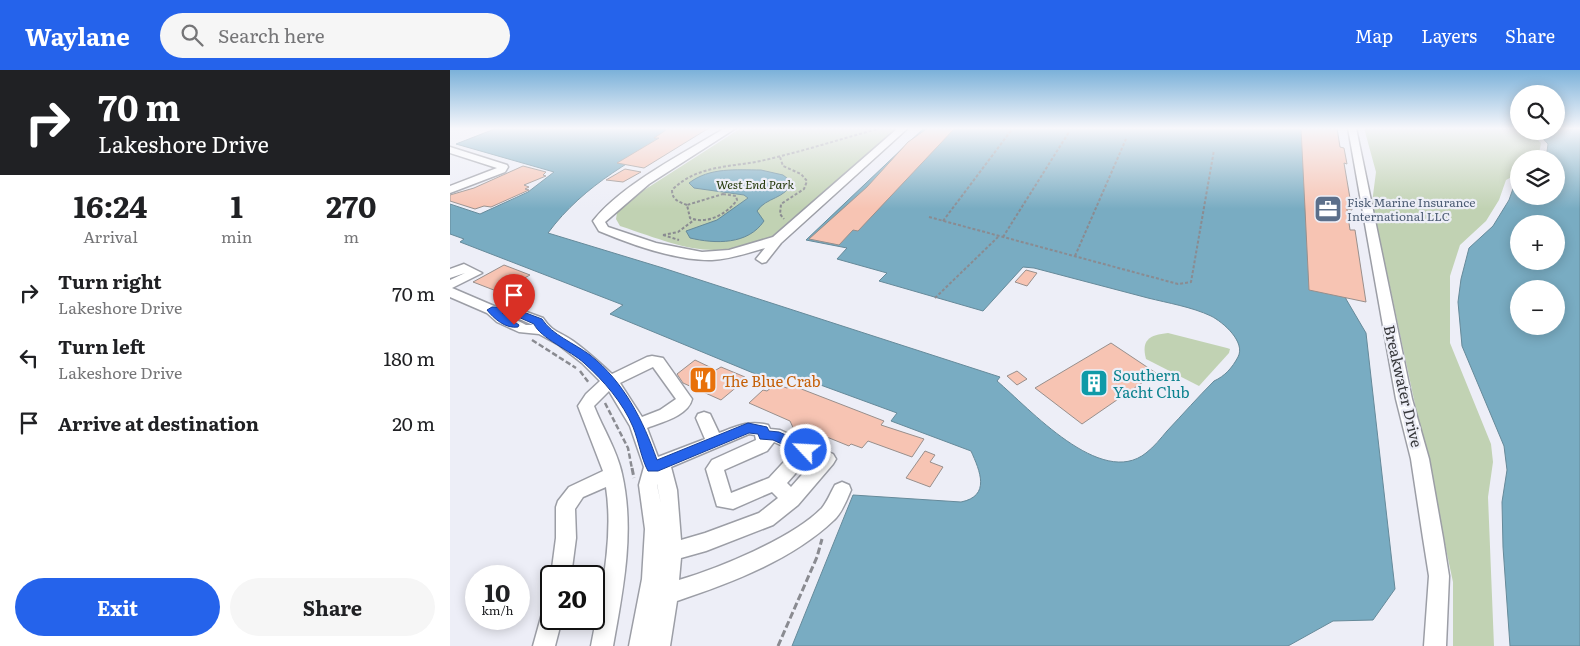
<!DOCTYPE html>
<html lang="en">
<head>
<meta charset="utf-8">
<style>
  :root { --surface:#fff; --page:#f6f6f6; --text:#202124; --muted:#757577; --accent:#2563eb }
  body { margin:0; font-family:Literata,serif; background:var(--page); color:var(--text); height:100vh; display:flex; flex-direction:column; font-size:19px; white-space:nowrap }
  * { box-sizing:border-box; margin:0 }
  p { font-size:16px; color:var(--muted) }
  .icon { flex:none; width:28px; height:28px; fill:none; stroke:currentColor; stroke-width:2; stroke-linecap:round; stroke-linejoin:round }
  .map { position:relative; flex:1; overflow:hidden }
  .drawer { display:flex; flex-direction:column; background:var(--surface); width:450px }
  .drawer>* { flex:none }
  .top-card { background:#202124; color:#fff; overflow:hidden }
  .tools { position:absolute; left:1060px; top:15px; display:grid; gap:10px }
  .tools a { display:grid; place-items:center; width:55px; height:55px; border-radius:50%; background:var(--surface); box-shadow:0 2px 12px #0003; font-size:25px }
  .speed { position:absolute; left:15px; top:495px; display:flex; gap:10px; font-size:25px; font-weight:700; text-align:center }
  .speed>* { display:grid; place-content:center; width:65px; height:65px; border-radius:50%; background:var(--surface); box-shadow:0 2px 12px #0003; line-height:1 }
  .speed small { font-size:12px; font-weight:400 }
  .speed .limit { border:2px solid #111; border-radius:8px; background:#fff; color:#111 }
  .pin { position:absolute; display:grid; place-items:center; width:42px; height:42px; color:#fff; margin:-51px -21px; border-radius:50% 50% 50% 0; rotate:-45deg; box-shadow:0 0 5px #0007 }
  .pin .icon { rotate:45deg }
  .me { position:absolute; width:55px; margin:-28px; rotate:295deg; stroke-linejoin:round; filter:drop-shadow(0 0 4px #0008) }
  .turn { display:flex; align-items:center; gap:18px; height:105px; padding:0 15px; font-size:22px }
  .turn .icon { width:65px; height:65px; stroke-width:2.5 }
  .turn b { display:block; font-size:35px; line-height:42px }
  .eta { display:flex; justify-content:space-evenly; align-items:center; height:85px; text-align:center }
  .eta b { font-size:30px; font-weight:700; line-height:35px }
  .cta { display:flex; gap:10px; margin-top:auto; padding:10px 15px }
  .cta a { flex:1; height:58px; border-radius:30px; background:var(--accent); color:#fff; font-size:20px; font-weight:700; line-height:58px; text-align:center }
  .cta a+a { background:var(--page); color:var(--text) }
  ul { padding:0; list-style:none }
  li { display:flex; align-items:center; gap:15px; height:65px; padding:0 15px }
  li div { flex:1 }
  li b { display:block; font-size:19px }
  li em { font-style:normal }
  header { display:flex; align-items:center; gap:30px; box-sizing:border-box; height:70px; padding:0 25px; background:var(--accent); color:#fff }
  header strong { font-size:24px }
  nav { display:flex; gap:28px; margin-inline-start:auto; font-size:18px }
  .search { width:350px; height:45px; background:var(--page); display:flex; align-items:center; gap:12px; box-sizing:border-box; padding:0 18px; border-radius:28px; color:var(--muted); font-size:19px }
  main { display:flex; flex:1; min-height:0 }
  .map>svg:first-child { display:block }
</style>
</head>
<body>
<header>
<strong>Waylane</strong>
<div class="search"><svg class="icon" aria-label="search" viewBox="0 0 24 24"><circle cx="10" cy="10" r="6"/><path d="M15 15l6 6"/></svg>Search here</div>
<nav><a>Map</a><a>Layers</a><a>Share</a></nav>
</header>
<main>
<section class="drawer">
<div class="top-card">
<div class="turn"><svg class="icon" aria-label="right" viewBox="0 0 24 24"><path d="M7 20v-9h11M14 6l5 5-5 5"/></svg><div><b>70 m</b>Lakeshore Drive</div></div>
</div>
<div class="eta">
<div><b>16:24</b><p>Arrival</p></div>
<div><b>1</b><p>min</p></div>
<div><b>270</b><p>m</p></div>
</div>
<ul>
<li><svg class="icon" aria-label="right" viewBox="0 0 24 24"><path d="M7 20v-9h11M14 6l5 5-5 5"/></svg><div><b>Turn right</b><p>Lakeshore Drive</p></div><em>70 m</em></li>
<li><svg class="icon" aria-label="left" viewBox="0 0 24 24"><path d="M17 20v-9H6M10 6l-5 5 5 5"/></svg><div><b>Turn left</b><p>Lakeshore Drive</p></div><em>180 m</em></li>
<li><svg class="icon" aria-label="arrive" viewBox="0 0 24 24"><path d="M6 21V4h12l-3 4 3 4H6"/></svg><div><b>Arrive at destination</b></div><em>20 m</em></li>
</ul>
<div class="cta"><a>Exit</a><a>Share</a></div>
</section>
<div class="map">
<svg width="1130" height="576" viewBox="0 0 1130 576">
  <rect width="100%" height="100%" fill="#edeef7"/>
  <g fill="#c1d2b3">
    <path d="M291,58H450L324,166C261,193 231,176 170,156L166,149L167,143L177,131Z"/>
    <path d="M914,58H1069V61H1079L1091,73L1088,89H1069V103L1056,110L1049,130L1036,151L1010,175L1000,206V273L1041,374L1043,392L1038,427L1044,576H1003V512L922,133L926,102Z"/>
    <path d="M718,263L777,278L780,279L779,283L749,316L696,289C691,270 699,265 718,263Z"/>
  </g>
  <g fill="#79acc2" stroke="#668a9a" fill-rule="evenodd">
    <path d="M47,58H239C187,87 134,114 98,163L213,198L550,307L547,311C579,338 651,419 696,383C704,377 711,368 717,361C733,344 748,327 764,311C775,306 782,298 788,287C796,272 773,252 761,246C742,237 718,233 698,228C660,218 622,208 584,198L573,197L533,241L429,211L437,203L387,189L397,178L356,170L474,58H873L896,229L916,263L945,519L923,550L883,551L838,576H342L403,425L511,432C541,426 530,401 521,381L441,351L447,343L346,306L325,312L160,244L173,235L10,172L14,169L0,164V134L30,144L78,122L104,102L6,74Z"/>
    <path d="M1106,58H1130V576H1060L1053,477L1052,432L1057,400L1054,376L1012,276L1008,232L1011,209L1019,178L1043,156L1059,130L1065,113L1069,110V126H1106V89H1096L1098,74L1086,61H1106ZM1069,154H1106V191H1069ZM1069,219H1106V256H1069Z"/>
    <path d="M311,100L333,105L342,112C336,129 316,127 307,141L314,151C298,175 265,174 240,168L236,161L267,150L298,128L294,125L244,118L239,113C260,97 286,100 311,100Z"/>
  </g>
  <g fill="#f7c4b3" stroke="#988f8c">
    <path d="M216,58H259L194,98L167,93L209,68H204L216,60Z"/>
    <path d="M478,58H505L408,161L403,160L389,175L359,169L417,117L458,72Z"/>
    <path d="M851,58H887L890,77L894,78L897,94L894,93L902,140L897,139L900,160H905L916,232L859,220Z"/>
    <path d="M73,96L96,102L93,105L96,106L74,115L79,117L75,119L79,120L41,137L34,136L25,139L0,131V125L24,118Z"/>
    <path d="M175,99L191,102L173,112L156,110Z"/>
    <path d="M54,195L80,205L49,222L23,212Z"/>
    <path d="M576,200L587,203L577,216L565,212Z"/>
    <path d="M661,273L706,303L632,354L585,318Z"/>
    <path d="M245,290L266,300L271,297L295,307L292,309L295,310L271,330L233,313L227,304Z"/>
    <path d="M567,301L577,309L567,315L557,306Z"/>
    <path d="M326,314L337,318L341,315L434,351L431,355L474,369L462,387L418,371L412,378L401,374L399,376L367,363L362,368L354,369L347,366L340,351L299,333L313,320L317,321Z"/>
    <path d="M475,381L485,385L480,392L493,397L480,417L456,408Z"/>
  </g>
  <g fill="none" stroke-linecap="round" stroke-linejoin="round">
    <defs>
      <g id="minor">
        <path d="M275,58H286L199,114L155,152L158,157L206,173L252,182L279,180L323,167L448,58H458L331,173L316,192L312,193L306,189L315,178C298,183 280,189 262,190C228,191 180,174 149,161L143,151C172,114 236,82 275,58Z"/>
        <path d="M898,58H906L962,329L979,389L993,468L999,506L996,576H974L979,506L973,468L961,389L946,329Z"/>
        <path d="M0,77L57,95L58,97L55,102L0,123V116L47,98L0,83Z"/>
        <path d="M14,194L32,203L2,218L44,236H60L93,248C103,263 109,261 123,271C137,281 149,292 162,304L197,287L202,286L213,288L242,329C238,346 212,352 197,358L208,387L255,369L246,348L248,344L254,342L260,344L269,363C287,356 299,350 318,355L320,359L330,360L383,384L386,389L383,394L348,435L323,455L256,481L231,488L229,510C269,498 343,468 372,438C377,432 381,422 385,415L392,412L399,415L401,420C397,429 392,443 384,450C342,490 281,513 227,531L220,576H179L192,509L195,459L189,415L194,397L180,356L159,321L144,336C153,359 167,380 172,404C185,461 173,520 163,576H141C151,524 164,469 156,417L133,427L125,439L126,468L121,506H101L106,468V437L108,431L119,417L153,401L128,336L136,324L150,311L132,293L109,275L89,264L69,262L47,252L37,243L0,227V210L15,203L0,208V199ZM55,244H58L83,255H76ZM203,297L226,329L210,340L192,347L170,313ZM299,364L305,365L306,370L262,390L256,399L267,436L283,439L322,422L328,428L309,443L255,463L231,470L227,420L221,397ZM324,372L344,381L319,408L281,423L274,400L317,381ZM359,388L364,391L341,417L337,413ZM207,414L211,434L207,415Z"/>
        <path d="M101,537V549H112L105,576H83L93,540Z"/>
      </g>
    </defs>
    <use href="#minor" stroke="#9c9ea6" stroke-width="3"/>
    <g stroke="#8a8b91" stroke-width="2" stroke-dasharray="3 2" stroke-linecap="butt">
      <path d="M330,87L333,96L351,104L357,111L354,119L331,134L330,144L334,149"/>
      <path d="M273,124L286,126L287,130C277,144 257,155 240,148L237,135Z"/>
      <path d="M237,135C229,132 222,130 222,120C249,93 285,98 319,89C357,80 394,68 431,58"/>
      <path d="M479,147L728,214L741,212L764,80"/>
      <path d="M493,151L563,58"/>
      <path d="M213,165L229,170"/>
      <path d="M213,165L228,162L244,150"/>
      <path d="M553,167L619,62"/>
      <path d="M625,186L676,69"/>
      <path d="M485,228L548,167"/>
    </g>
    <g stroke="#8a8b91" stroke-width="2.5" stroke-dasharray="5.5 2.5" stroke-linecap="butt">
      <path d="M82,270L126,298"/>
      <path d="M130,301L139,313"/>
      <path d="M155,333L178,378L182,399"/>
    </g>
    <g stroke="#8a8b91" stroke-width="3" stroke-dasharray="7 3" stroke-linecap="butt">
      <path d="M182,398L184,408"/>
      <path d="M328,576L367,487L372,469"/>
    </g>
    <use href="#minor" fill="#fff" fill-rule="evenodd"/>
  </g>
  <linearGradient id="sky" x2="0" y2="1"><stop stop-color="#7bb1d9"/><stop offset="0.42" stop-color="#f7f7fb"/><stop offset="1" stop-color="#f7f7fb" stop-opacity="0"/></linearGradient>
  <rect width="1130" height="139" fill="url(#sky)"/>
  <path fill="#2563eb" stroke="#184099" d="M42,237H60L92,249C102,265 124,273 140,285C174,312 193,350 207,390L298,353L317,357L319,361L329,362L361,376L363,380L356,385L323,370L310,369L308,364L299,363L208,401H198C191,388 189,372 183,357C173,333 154,311 134,293C121,281 90,268 84,254L59,243H52L69,255L68,257C56,259 44,249 37,240Z"/>
  <defs>
    <symbol id="office-square" viewBox="-11 -11 22 22"><rect x="-9" y="-9" width="18" height="18" rx="4" fill="#5c6f8a" stroke="#edeef7"/><path d="M-6-3h4V-5.5h4V-3h4V5H-6ZM-1-4.5V-3h2v-1.5ZM-6 0V1H6V0Z" fill="#fff"/></symbol>
    <symbol id="restaurant-square" viewBox="-11 -11 22 22"><rect x="-9" y="-9" width="18" height="18" rx="4" fill="#e8710a" stroke="#edeef7"/><path d="M-5-6h1v4h1v-4h1v4h1v-4h1v5L-1.5 .5V6h-2V.5L-5-1ZM5-6V6H3V1.5H1.5Q1.5-4 5-6Z" fill="#fff"/></symbol>
    <symbol id="building-square" viewBox="-11 -11 22 22"><rect x="-9" y="-9" width="18" height="18" rx="4" fill="#0f9aa8" stroke="#edeef7"/><path d="M-4-6H4V6H1V3H-1V6H-4ZM-2.5-4.3h1.7v1.8h-1.7ZM.8-4.3h1.7v1.8H.8ZM-2.5-1h1.7V.8h-1.7ZM.8-1h1.7V.8H.8Z" fill="#fff"/></symbol>
  </defs>
  <g fill-rule="evenodd">
    <use href="#office-square" x="862" y="123" width="32" height="32"/>
    <use href="#restaurant-square" x="237" y="294" width="32" height="32"/>
    <use href="#building-square" x="628" y="297" width="32" height="32"/>
  </g>
  <g text-anchor="middle" dominant-baseline="central" stroke-width="4.5" stroke-linejoin="round" paint-order="stroke">
    <g font-size="12" font-style="italic" fill="#223709" stroke="#edeef7">
      <text x="305" y="114">West End Park</text>
    </g>
    <g font-size="12" fill="#4e5e75" stroke="#edeef7" text-anchor="start">
      <text x="897" y="132">Fisk Marine Insurance<tspan x="897" dy="14">International LLC</tspan></text>
    </g>
    <g font-size="15" fill="#0d838f" stroke="#edeef7" text-anchor="start">
      <text x="663" y="304">Southern<tspan x="663" dy="17">Yacht Club</tspan></text>
    </g>
    <g font-size="15" fill="#c56008" stroke="#edeef7" text-anchor="start">
      <text x="272" y="310">The Blue Crab</text>
    </g>
    <g font-size="15" fill="#38393c" stroke="#edeef7">
      <text transform="translate(954 316) rotate(77)">Breakwater Drive</text>
    </g>
  </g>
</svg>
<div class="tools">
<a><svg class="icon" aria-label="search" viewBox="0 0 24 24"><circle cx="10" cy="10" r="6"/><path d="M15 15l6 6"/></svg></a>
<a><svg class="icon" aria-label="layers" viewBox="0 0 24 24"><path d="M12 4l9 5-9 5-9-5zM3 14l9 5 9-5"/></svg></a>
<a>+</a>
<a>−</a>
</div>
<div class="speed"><div>10<small>km/h</small></div><div class="limit">20</div></div>
<div class="pin" style="left:64px;top:255px;background:#d93025"><svg class="icon" aria-label="arrive" viewBox="0 0 24 24"><path d="M6 21V4h12l-3 4 3 4H6"/></svg></div>
<svg class="me" style="left:356px;top:380px" viewBox="-20 -20 40 40"><circle r="17" fill="#2563eb" stroke="#fff" stroke-width="3"/><path d="M0-11L8 9 0 5-8 9z" fill="#fff"/></svg>
</div>
</main>
</body>
</html>
